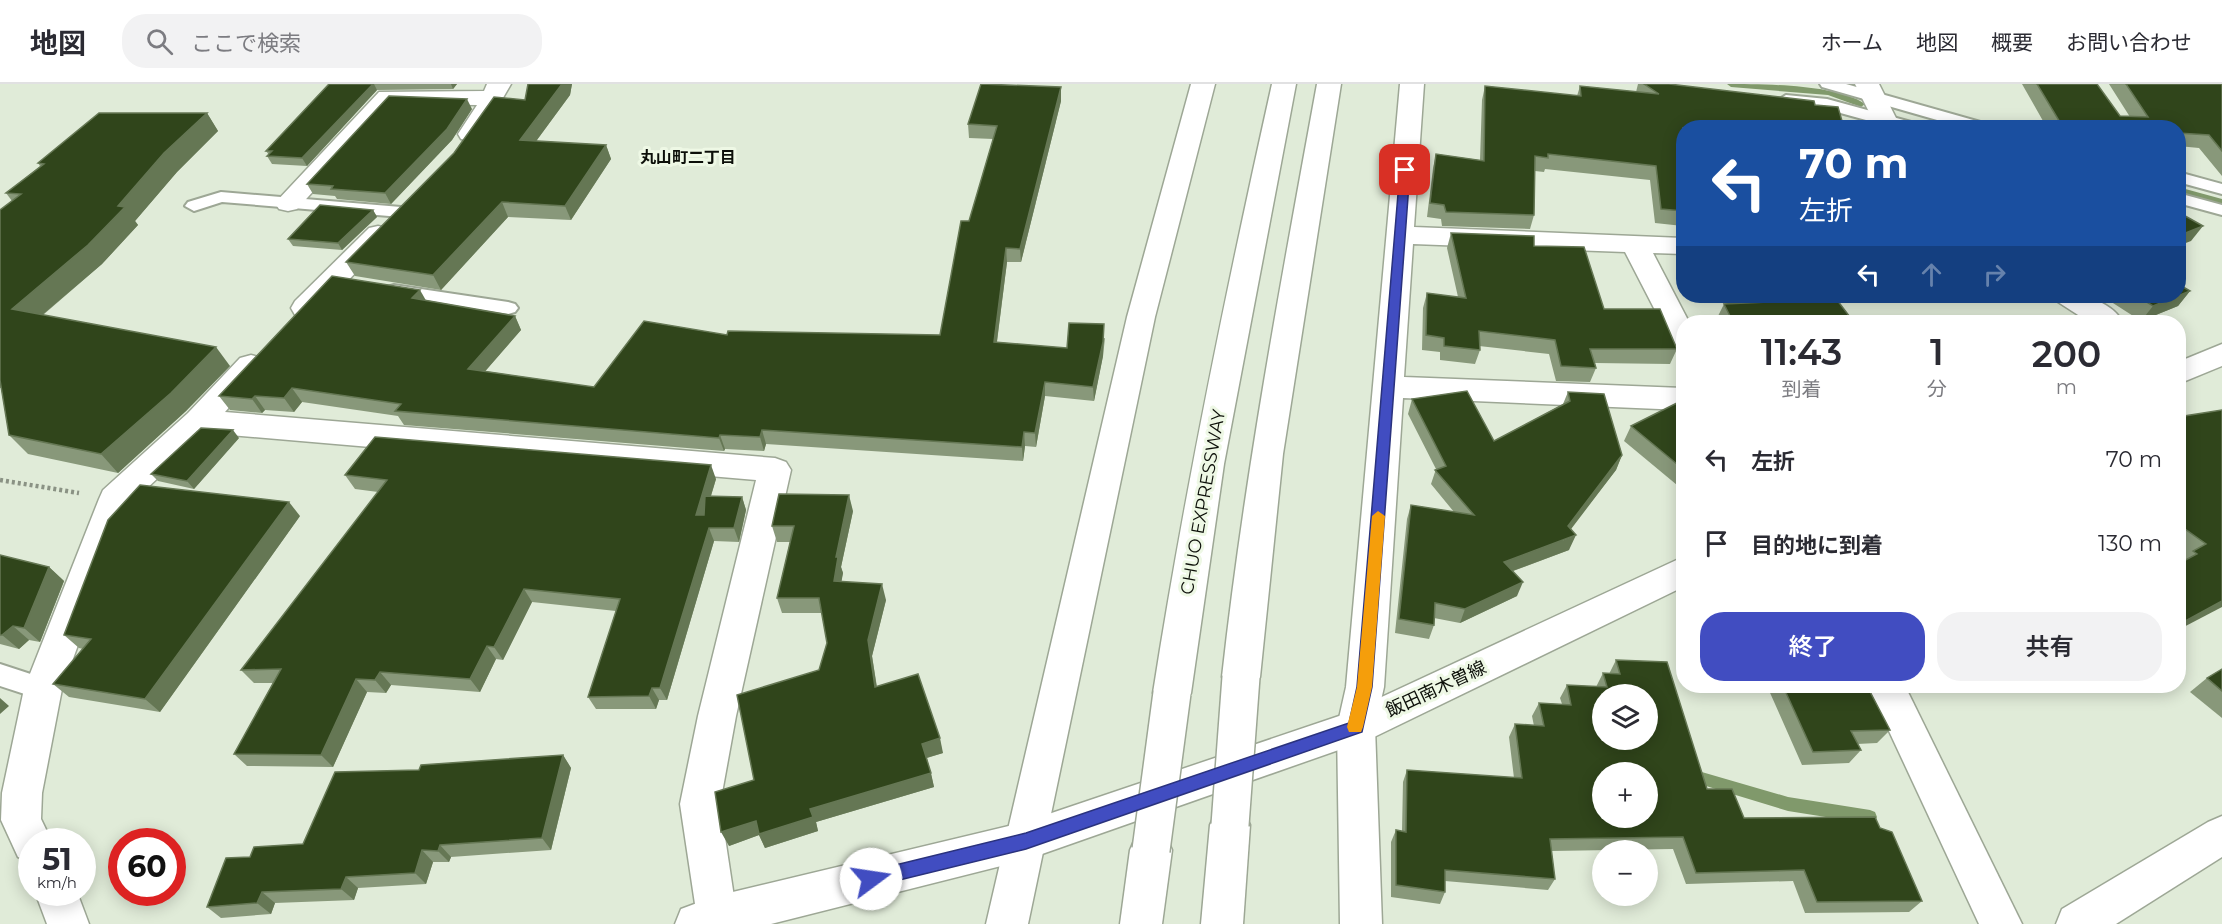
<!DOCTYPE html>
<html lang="ja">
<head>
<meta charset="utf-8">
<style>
  :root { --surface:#fff; --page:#f2f2f3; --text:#2b2b33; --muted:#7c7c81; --line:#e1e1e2; --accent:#414dc1 }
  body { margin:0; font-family:Montserrat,"Noto Sans JP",sans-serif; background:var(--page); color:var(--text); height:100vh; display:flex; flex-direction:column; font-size:22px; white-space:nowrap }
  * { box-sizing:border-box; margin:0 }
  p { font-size:20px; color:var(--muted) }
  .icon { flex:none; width:33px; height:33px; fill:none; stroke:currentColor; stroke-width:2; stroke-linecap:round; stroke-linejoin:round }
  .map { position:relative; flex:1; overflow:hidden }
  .side { position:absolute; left:1676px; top:231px; width:510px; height:378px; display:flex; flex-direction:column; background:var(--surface); border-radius:24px; box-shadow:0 3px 15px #0003 }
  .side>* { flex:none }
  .top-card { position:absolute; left:1676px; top:36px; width:510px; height:183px; border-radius:24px; box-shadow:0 3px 15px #0003; background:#1a4fa0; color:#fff; overflow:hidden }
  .tools { position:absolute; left:1592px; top:600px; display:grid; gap:12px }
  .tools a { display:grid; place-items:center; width:66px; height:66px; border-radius:50%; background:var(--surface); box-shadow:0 3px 15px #0003; font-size:30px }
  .speed { position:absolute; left:18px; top:744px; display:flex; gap:12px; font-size:30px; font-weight:700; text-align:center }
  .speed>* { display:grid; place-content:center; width:78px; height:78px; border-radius:50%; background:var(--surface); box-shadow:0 3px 15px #0003; line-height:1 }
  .speed small { font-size:15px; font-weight:400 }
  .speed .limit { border:9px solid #d22; background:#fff; color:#111 }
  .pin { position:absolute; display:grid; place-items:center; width:51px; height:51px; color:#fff; margin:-26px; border-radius:12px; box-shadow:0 3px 9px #0006 }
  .me { position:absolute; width:66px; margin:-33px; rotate:76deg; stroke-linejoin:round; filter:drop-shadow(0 0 4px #0008) }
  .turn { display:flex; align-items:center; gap:21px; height:126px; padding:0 24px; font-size:27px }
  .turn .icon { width:78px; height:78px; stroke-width:2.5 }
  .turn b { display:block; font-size:42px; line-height:51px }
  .lanes { display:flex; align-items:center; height:57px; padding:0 24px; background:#0003; justify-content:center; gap:30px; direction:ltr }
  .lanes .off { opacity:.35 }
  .eta { display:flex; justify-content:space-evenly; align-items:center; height:102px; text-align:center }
  .eta b { font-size:36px; font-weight:600; line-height:42px }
  .cta { display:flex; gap:12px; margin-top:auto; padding:12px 24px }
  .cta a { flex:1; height:69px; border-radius:24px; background:var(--accent); color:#fff; font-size:24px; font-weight:600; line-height:69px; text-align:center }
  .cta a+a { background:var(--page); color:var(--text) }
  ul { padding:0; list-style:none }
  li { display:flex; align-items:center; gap:18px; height:84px; padding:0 24px }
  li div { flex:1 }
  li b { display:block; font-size:22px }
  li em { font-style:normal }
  header { display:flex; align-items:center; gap:36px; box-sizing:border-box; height:84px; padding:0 30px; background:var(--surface); border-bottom:2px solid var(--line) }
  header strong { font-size:28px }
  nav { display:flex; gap:33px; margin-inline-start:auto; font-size:21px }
  .search { width:420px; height:54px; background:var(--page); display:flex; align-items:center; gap:15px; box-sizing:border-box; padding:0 21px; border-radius:24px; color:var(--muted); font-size:22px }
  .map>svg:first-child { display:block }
</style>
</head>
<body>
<header>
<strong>地図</strong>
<div class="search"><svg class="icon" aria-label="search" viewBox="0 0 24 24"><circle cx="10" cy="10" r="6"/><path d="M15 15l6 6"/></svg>ここで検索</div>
<nav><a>ホーム</a><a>地図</a><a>概要</a><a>お問い合わせ</a></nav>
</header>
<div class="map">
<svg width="2222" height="840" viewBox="0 0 2222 840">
  <rect width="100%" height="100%" fill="#e0ebd8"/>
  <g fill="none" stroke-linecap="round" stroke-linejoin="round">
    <g fill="#80996b" fill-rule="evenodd">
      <path d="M1727,0C1762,0 1837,0 1865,20L1861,23L1828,11L1731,3Z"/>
      <path d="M1915,36L1935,42L1936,44H1921L1912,41V37Z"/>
      <path d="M2178,103L2222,115V121L2178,109Z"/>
      <path d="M1688,684L1788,713L1870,726L1875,728L1877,733L1875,738L1870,740L1788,727L1683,695L1681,690L1683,685Z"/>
    </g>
    <defs>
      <g id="lane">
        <path d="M1820,0H1846L1991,41L1993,44H1965L1822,3Z"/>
        <path d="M1786,11L1827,15L1922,41L1924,44H1895L1826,25L1780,19L1778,16Z"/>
        <path d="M2178,88L2222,100V110L2178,98Z"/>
        <path d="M221,108L401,123L410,128L401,133L222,118L194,127L185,122L188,118Z"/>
        <path d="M2178,109L2222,121V131L2178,119Z"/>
        <path d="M394,201L508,218L515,220L518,224L515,228L508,230L387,211L384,207L387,203Z"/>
        <path d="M0,580L52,597L56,605L52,613L43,616L0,602Z"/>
      </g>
      <g id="street">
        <path d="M487,0H511L479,55L470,57L461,55L458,50L477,21L393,20L297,125L288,127L279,125L275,119L379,8L484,7Z"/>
        <path d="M1191,0H1215L1155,233L1028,840H986L1127,233Z"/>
        <path d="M1400,0H1424L1414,143L1683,154V170L1653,169L1689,238H1683V264L1673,261L1625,168L1413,160L1404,293L1683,304V326L1403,314L1384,603L1375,643L1382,840H1340L1337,643L1346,603Z"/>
        <path d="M1855,0H1879L1901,44H1877Z"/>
        <path d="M378,142L387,144L391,150L387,156L315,231L305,233L295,231L291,224L295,217L369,144Z"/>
        <path d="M2054,212C2079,209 2109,215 2123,238H2089L2058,218Z"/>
        <path d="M251,271L262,274L266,281L225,328L775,374L786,378L791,386L736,632L720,720L737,833L734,840H698L680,720L698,632L756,396L206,349L129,421L62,605L42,709L41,735L52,758H32V778L18,773L1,736L2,709L24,605L99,415L103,406L188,329L240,274Z"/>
        <path d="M2222,732V773L2116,840H2056L2062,825L2208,738Z"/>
        <path d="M35,808H77L89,840H47Z"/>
      </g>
      <path id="secondary" d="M1868,602H1905L2022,840H1979Z"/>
      <g id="primary">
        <path d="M2222,260V282L2178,300V278Z"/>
        <path d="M1683,473V503L1370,655L1025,776L771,840H675L681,825L716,812L1025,738L1345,630Z"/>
      </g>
      <g id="highway">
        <path d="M1272,0H1296L1224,380L1191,609L1185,620L1172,625L1159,620L1153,609C1185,404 1227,202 1272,0Z"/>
        <path d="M1317,0H1341L1283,370L1260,593L1254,604L1241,609L1228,604L1222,593C1244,394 1281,197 1317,0Z"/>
        <path d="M1230,722L1244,728L1250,741L1243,840H1201L1210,741L1216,728Z"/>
        <path d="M1151,747L1166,752L1172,766L1162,840H1120L1130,766L1136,752Z"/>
      </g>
    </defs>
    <use href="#lane" stroke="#9da795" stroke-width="4"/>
    <use href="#street" stroke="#9da795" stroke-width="3"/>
    <use href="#secondary" stroke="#9da795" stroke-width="3"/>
    <use href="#primary" stroke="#9da795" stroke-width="3"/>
    <use href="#highway" stroke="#9da795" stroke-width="3"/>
    <path stroke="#8a9284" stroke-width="4.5" stroke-dasharray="3 3" stroke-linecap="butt" d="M0,396L79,409"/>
    <use href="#lane" fill="#fff" fill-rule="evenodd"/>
    <use href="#street" fill="#fff" fill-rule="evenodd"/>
    <use href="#secondary" fill="#fff" fill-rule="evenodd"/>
    <use href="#primary" fill="#fff" fill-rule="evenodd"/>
    <use href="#highway" fill="#fff" fill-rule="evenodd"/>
    <defs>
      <g id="highway-bridge">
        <path d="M1230,741L1241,593"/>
        <path d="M1151,766L1172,609"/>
      </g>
    </defs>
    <use href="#highway-bridge" stroke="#9da795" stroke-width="40" stroke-linecap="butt"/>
    <use href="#highway-bridge" stroke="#fff" stroke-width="37"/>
  </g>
  <g fill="#88987a">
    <path d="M329,0H457L453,5L377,6L307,82L272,80L267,72L269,71L266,67Z"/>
    <path d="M528,0H572L570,11L536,57L606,61L611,75L571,136L508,133L441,206L355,192L346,178L525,16Z"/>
    <path d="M1638,0H1669L1683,44V142L1655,139L1650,96L1545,85L1544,88L1535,87L1534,131L1530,145L1442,142L1441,135L1427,133L1433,84L1436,70L1480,76L1482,16L1485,2L1577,12L1580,2L1636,8Z"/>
    <path d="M2022,0H2097L2120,32L2130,33L2109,0H2222V92L2199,64L2178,62V44H2047Z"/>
    <path d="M1061,3V17L1021,178H1007L997,258L1067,264L1105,254L1103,272L1094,317L1045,312L1036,363L1025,362L1023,377L766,360L764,367L725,365L724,367L404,341L398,332L302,318L294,328L265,326L262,329L230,326L219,312L426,216L515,232L521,246L485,287L594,303L727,251H940L969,137L993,55L969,54L968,40Z"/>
    <path d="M472,25L452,56L391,120L337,115L335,112L313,110L307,100Z"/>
    <path d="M207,29L218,47L177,88L135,137L138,141L102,180L43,231L230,282L186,327L118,389L28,370L9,351L1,304H0V126L12,117L6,109L40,82L38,79Z"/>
    <path d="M373,126L377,133L342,166L293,162L288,155Z"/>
    <path d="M1451,149L1534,162L1604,225L1677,265L1670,280L1595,279L1596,284L1590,298L1556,297L1549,270L1479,262L1480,266L1475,280L1440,276V268L1422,266L1423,224L1427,209L1458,213L1447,164Z"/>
    <path d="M2190,207L2178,222L2141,237L2102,212H2178Z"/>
    <path d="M1769,212H1834L1853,237L1852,238H1719L1717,234L1724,220L1773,218Z"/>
    <path d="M1568,308L1622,371L1616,386L1570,445L1569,466L1513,487L1517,512L1460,539L1434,534V541L1429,555L1395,549L1407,435L1411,421L1454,428L1431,400L1436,385L1408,330L1412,315L1494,357L1563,320Z"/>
    <path d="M1683,319V406L1624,357L1631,342Z"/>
    <path d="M2178,333L2222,523L2182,477L2186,473L2178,467Z"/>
    <path d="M239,354L194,405L158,397L151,390Z"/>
    <path d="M345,391L716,395L711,412L742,413L746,426L739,458L714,457L667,616H659L656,625H596L588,613L616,527L532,518L503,576L496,575L480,608L391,601L386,609L367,608L333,683L247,682L234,670L273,599H254L241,586L378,408L355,405Z"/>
    <path d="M853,427L841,483L843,489L841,497L886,516L872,572L877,603L943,669L927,674L934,703L816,738L818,747L765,764L759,751L729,762L754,696L819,586L827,559L822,529H782L777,514L790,458H777L772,442Z"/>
    <path d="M300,432L160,628L69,613L53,600L83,565L79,564L64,551Z"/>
    <path d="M0,471L49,483L64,497L40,558L29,556L19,565L0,560Z"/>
    <path d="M1616,576L1707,705L1744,734L1880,744L1922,817L1909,828L1805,829L1793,797L1686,800L1673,765L1551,767L1555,795L1548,806L1445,797V808L1440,820L1391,813V758L1396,746L1402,747L1403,698L1407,686L1514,694L1509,653L1515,640L1534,642L1532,632L1539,619L1562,620L1560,614L1567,601L1596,603L1603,589L1609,590Z"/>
    <path d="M2222,585V634L2190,608L2207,594Z"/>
    <path d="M1767,602H1867L1890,646L1877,659L1857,660L1861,666L1849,679L1802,681Z"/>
    <path d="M563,671L571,684L551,766L451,773L449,778H433L426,800L358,804L354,816L275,819L271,830L221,834L207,823L250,773L303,760L419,686Z"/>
  </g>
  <g fill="#657754">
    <path d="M373,0H374L377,6L307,82L302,74Z"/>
    <path d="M451,0H457L453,5Z"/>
    <path d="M562,0H572L570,11L526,71L520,56Z"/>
    <path d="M1061,3V17L1021,178L1020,165Z"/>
    <path d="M467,15L472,25L452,56L391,120L385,109Z"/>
    <path d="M207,29L218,47L177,88L135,137L138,141L102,180L28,243L12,225L118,122L164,69Z"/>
    <path d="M606,61L611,75L571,136L565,122Z"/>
    <path d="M502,118L508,133L441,206L433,191Z"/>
    <path d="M373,126L377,133L342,166L338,159Z"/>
    <path d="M2203,142L2191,157L2178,162V152Z"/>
    <path d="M1006,164L1007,178L995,272L994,258Z"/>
    <path d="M420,206L428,220L412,214Z"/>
    <path d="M2190,207L2178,222L2141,237L2153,222Z"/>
    <path d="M515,232L521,246L475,299L468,285Z"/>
    <path d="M1104,240L1103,272L1094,317L1093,303Z"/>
    <path d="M216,263L230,282L186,327L118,389L101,370Z"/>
    <path d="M1045,298V312L1036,363L1035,349Z"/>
    <path d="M292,304L302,318L294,328L284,314Z"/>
    <path d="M255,312L265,326L262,329L252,315Z"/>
    <path d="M233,346L239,354L194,405L187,397Z"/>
    <path d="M762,346L766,360L764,367L760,353Z"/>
    <path d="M1024,348L1025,362L1023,377L1022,363Z"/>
    <path d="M720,351L725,365L724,367L719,354Z"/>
    <path d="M1622,371L1616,386L1562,457L1576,451L1569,466L1499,492L1504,478L1568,442Z"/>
    <path d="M711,381L716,395L701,444L696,431Z"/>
    <path d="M849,411L853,427L841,483L843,489L839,512L834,497L836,473Z"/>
    <path d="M742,413L746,426L739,458L734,444Z"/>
    <path d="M289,418L300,432L160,628L145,615Z"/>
    <path d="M709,444L714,457L667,616L660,604Z"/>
    <path d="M49,483L64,497L40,558L24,544Z"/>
    <path d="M1523,498L1517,512L1460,539L1465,525Z"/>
    <path d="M882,500L886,516L872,572L879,618L875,603L868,556Z"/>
    <path d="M524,505L532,518L503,576L494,563Z"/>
    <path d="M2222,517V523L2178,546V541Z"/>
    <path d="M13,542L29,556L19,565L2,551Z"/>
    <path d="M487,562L496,575L480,608L470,595Z"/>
    <path d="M380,588L391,601L386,609L375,596Z"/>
    <path d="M356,595L367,608L333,683L321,671Z"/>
    <path d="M652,604L659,616L656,625L649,612Z"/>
    <path d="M0,614L9,622L0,630Z"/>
    <path d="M940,654L943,669L926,674L922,660Z"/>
    <path d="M563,671L571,684L551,766L542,754Z"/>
    <path d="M931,689L934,703L816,738L818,747L765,764L759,751L729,762L721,748L756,737L810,725Z"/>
    <path d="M440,761L451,773L449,778L438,767Z"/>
    <path d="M422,766L433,778L426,800L415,789Z"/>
    <path d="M346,793L358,804L354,816L341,805Z"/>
    <path d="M262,808L275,819L271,830L257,819Z"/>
  </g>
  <g fill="#30451b" stroke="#657754" stroke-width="1.5" fill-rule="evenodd">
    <path d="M329,0H373L302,74L267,72L272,67H266Z"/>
    <path d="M528,0H562L520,56L606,61L565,122L502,118L433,191L346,178L454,69L494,13L525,16Z"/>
    <path d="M981,0L1061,3L1020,165L1006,164L994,258L1067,264L1069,239L1104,240L1103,258L1093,303L1045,298L1035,349L1024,348L1022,363L762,346L760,353L720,351L719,354L395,327L401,320L292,304L284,314L255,312L252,315L219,312L332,192L420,206L412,214L515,232L468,285L594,303L644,237L727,251L728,247L940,251L961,137H969L997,42L968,40Z"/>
    <path d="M1644,0H1669L1814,17L1815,21L1838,23L1844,44H1683V127L1661,125L1656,82L1548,70V74L1535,72L1534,131L1446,128L1444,121L1430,119L1436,70L1484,77L1485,2L1581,12L1580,2L1659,10Z"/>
    <path d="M2037,0H2097L2120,32L2148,33L2126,0H2222V67L2209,51L2178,49V44H2109L2061,40Z"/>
    <path d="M389,12L467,15L447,45L385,109L331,105L333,102L307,100Z"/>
    <path d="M99,29H207L164,69L118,122L125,123L88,161L12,225L216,263L171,309L101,370L9,351L0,296V126L21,110L6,109L44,80L38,79Z"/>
    <path d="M320,121L373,126L338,159L288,155Z"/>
    <path d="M2178,128L2203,142L2178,152Z"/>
    <path d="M1451,149L1534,152V162L1584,163L1604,225H1660L1677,265H1590L1596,284L1561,282L1555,256L1479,247L1480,266L1444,262V254L1426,251L1427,209L1466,214Z"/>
    <path d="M2178,200L2190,207L2153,222L2137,212H2178Z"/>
    <path d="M1785,212H1834L1853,237L1829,238H1733L1724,220L1789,217Z"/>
    <path d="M1467,307L1494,357L1570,317L1568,308L1604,310L1622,371L1568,442L1576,451L1504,478L1523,498L1465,525L1435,519L1434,541L1399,535L1411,421L1474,431L1435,386L1446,382L1412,315Z"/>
    <path d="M1681,317L1683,319V385L1631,342Z"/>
    <path d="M2222,326V517L2178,541V480L2197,470L2193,467L2206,460L2178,440V333Z"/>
    <path d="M201,344L233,346L187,397L151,390Z"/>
    <path d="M375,353L711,381L696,431H704L705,412L742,413L734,444H709L660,604H652L649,612L588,613L620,515L524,505L494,563L487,562L470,595L380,588L375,596L356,595L321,671L234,670L281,585L241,586L387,396L345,391Z"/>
    <path d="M140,401L289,418L145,615L53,600L91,555L64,551L108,436Z"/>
    <path d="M779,410L849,411L836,473H838L834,497L882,500L868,556L875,603L918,590L940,654L922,660L931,689L810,725L813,733L759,750L756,737L721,748L715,708L754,696L737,611L819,586L827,559L819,514H777L794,442H772Z"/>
    <path d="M0,471L49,483L24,544L13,542L2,551H0Z"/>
    <path d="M1616,576L1667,578L1707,705H1732L1744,734L1875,733L1880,744L1892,748L1922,817L1817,818L1804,786L1696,789L1683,753L1550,755L1555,795L1445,786V808L1396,801V746L1406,748L1407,686L1522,694L1515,640L1544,642L1539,619L1571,621L1567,601L1607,603L1603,589L1620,590ZM1602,610H1647V656H1602ZM1602,688H1647V734H1602Z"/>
    <path d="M2222,585V607L2207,594Z"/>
    <path d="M1783,602H1867L1890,646L1851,647L1861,666L1813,668Z"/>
    <path d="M563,671L542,754L440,761L438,767L422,766L415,789L346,793L341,805L262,808L257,819L207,823L226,774L250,773L254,763L303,760L335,688L419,686L421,681Z"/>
  </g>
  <path fill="#414dc1" stroke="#2a327d" stroke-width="1.5" d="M1405,83L1410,86L1372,603L1362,648L1026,765L871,803L864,801L862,795L864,789L871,787L1026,749L1349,639L1357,603L1400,86Z"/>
  <path fill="#f59e0b" d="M1378,427L1385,432L1372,603L1363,643L1361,648H1349L1347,643L1357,603L1372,432Z"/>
  <g text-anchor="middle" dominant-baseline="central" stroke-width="6" stroke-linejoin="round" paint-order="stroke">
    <g font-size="16" font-weight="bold" fill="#0c0f09" stroke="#eef8e5">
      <text x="688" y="73">丸山町二丁目</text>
    </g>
    <g font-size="18" fill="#0c0f09" stroke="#eef8e5">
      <text transform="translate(1203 418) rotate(-80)">CHUO EXPRESSWAY</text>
      <text transform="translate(1436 605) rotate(-25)">飯田南木曽線</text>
    </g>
  </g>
</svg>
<div class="tools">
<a><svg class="icon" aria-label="layers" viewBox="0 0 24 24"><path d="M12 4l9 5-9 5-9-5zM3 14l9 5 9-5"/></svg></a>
<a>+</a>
<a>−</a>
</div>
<div class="speed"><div>51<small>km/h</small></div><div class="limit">60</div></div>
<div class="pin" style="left:1405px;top:86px;background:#d93025"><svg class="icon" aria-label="arrive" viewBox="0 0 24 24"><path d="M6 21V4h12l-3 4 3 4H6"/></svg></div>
<svg class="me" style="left:871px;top:795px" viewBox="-20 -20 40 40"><circle r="19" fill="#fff"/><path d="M0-13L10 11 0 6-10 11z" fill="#414dc1"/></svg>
<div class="top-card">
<div class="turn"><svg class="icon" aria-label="left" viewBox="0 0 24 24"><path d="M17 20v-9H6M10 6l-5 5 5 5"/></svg><div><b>70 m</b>左折</div></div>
<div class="lanes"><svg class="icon" aria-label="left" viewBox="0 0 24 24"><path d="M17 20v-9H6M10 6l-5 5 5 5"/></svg><svg class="icon off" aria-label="ahead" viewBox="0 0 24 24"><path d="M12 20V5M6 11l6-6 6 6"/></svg><svg class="icon off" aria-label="right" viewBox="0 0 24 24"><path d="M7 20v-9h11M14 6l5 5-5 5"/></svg></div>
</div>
<section class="side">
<div class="eta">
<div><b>11:43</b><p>到着</p></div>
<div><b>1</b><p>分</p></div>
<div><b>200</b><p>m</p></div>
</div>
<ul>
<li><svg class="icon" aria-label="left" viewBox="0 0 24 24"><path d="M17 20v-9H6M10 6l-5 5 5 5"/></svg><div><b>左折</b></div><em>70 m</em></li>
<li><svg class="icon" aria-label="arrive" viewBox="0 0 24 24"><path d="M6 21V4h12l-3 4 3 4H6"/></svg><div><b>目的地に到着</b></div><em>130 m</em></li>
</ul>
<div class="cta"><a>終了</a><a>共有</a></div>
</section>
</div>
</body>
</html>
